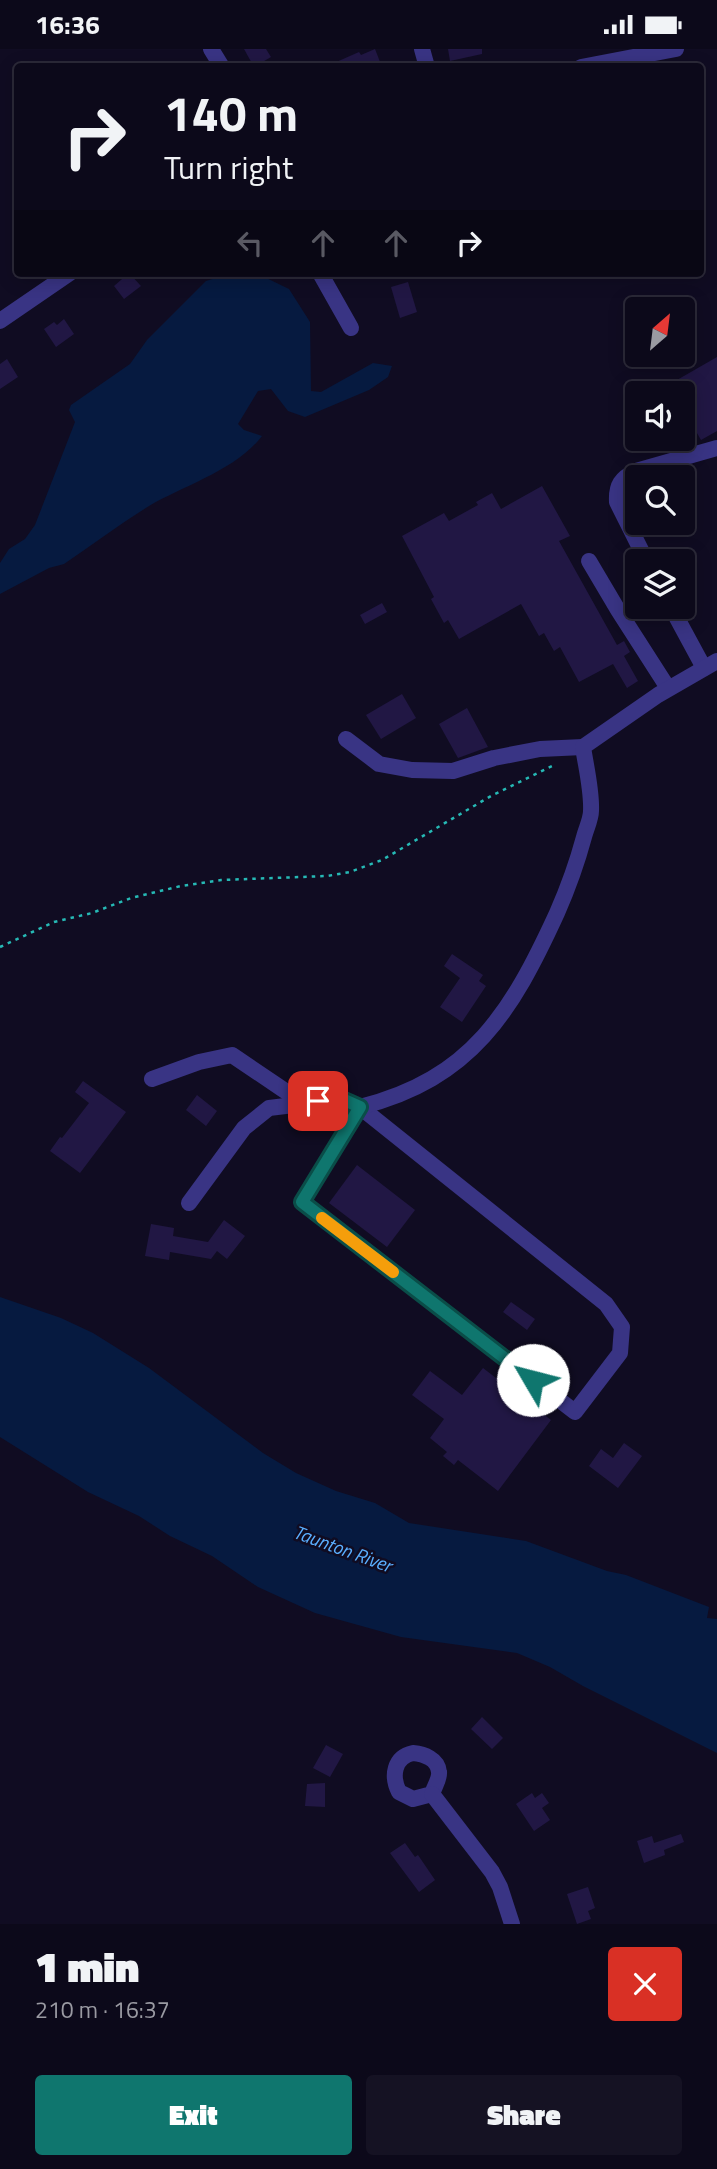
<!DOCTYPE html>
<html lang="en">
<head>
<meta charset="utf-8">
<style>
  :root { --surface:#0c091a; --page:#151223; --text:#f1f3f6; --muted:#9a9aa2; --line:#2c2a39; --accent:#0f766e }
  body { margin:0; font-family:"Titillium Web",sans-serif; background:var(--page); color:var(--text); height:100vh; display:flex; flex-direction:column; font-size:26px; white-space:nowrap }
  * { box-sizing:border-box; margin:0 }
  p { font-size:23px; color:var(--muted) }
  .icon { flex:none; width:38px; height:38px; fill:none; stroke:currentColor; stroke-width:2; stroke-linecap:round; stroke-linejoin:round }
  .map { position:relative; height:1875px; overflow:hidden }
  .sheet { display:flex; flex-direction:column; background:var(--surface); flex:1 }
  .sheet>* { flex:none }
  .hud { position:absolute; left:14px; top:14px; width:690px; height:214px; border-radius:7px; box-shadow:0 4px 18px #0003,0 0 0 2px var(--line); background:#0c091a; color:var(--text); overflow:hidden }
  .needle { width:46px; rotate:28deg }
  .tools { position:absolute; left:625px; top:248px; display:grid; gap:14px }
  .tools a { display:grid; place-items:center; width:70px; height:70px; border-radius:7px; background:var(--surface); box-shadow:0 4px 18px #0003,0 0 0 2px var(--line); font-size:35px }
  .pin { position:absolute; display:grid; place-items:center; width:60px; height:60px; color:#fff; margin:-30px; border-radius:14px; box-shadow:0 4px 10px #0006 }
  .me { position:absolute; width:77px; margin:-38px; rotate:307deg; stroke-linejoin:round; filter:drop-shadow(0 0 5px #0008) }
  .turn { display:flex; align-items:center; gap:24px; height:147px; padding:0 35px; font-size:32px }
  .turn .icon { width:91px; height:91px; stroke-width:2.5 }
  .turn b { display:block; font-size:49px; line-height:60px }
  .lanes { display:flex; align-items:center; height:66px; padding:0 35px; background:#0003; justify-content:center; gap:35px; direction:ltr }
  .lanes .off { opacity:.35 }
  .round { display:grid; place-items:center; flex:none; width:74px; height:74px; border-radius:7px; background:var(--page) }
  .summary { display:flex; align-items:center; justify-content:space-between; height:119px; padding:0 35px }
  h1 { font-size:42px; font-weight:800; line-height:52px }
  .action { display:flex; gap:14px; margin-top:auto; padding:14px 35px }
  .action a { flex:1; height:80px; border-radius:7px; background:var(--accent); color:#fff; font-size:28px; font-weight:800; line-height:80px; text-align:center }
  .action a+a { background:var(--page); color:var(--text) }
  .status { display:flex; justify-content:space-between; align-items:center; height:49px; padding:0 35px; background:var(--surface); direction:ltr }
  .status svg { height:19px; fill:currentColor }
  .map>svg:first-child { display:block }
</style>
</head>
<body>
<div class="status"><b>16:36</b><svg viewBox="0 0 49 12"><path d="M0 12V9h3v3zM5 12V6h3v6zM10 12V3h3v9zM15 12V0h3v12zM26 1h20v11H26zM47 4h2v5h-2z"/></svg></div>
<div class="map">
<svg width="717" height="1875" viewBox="0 0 717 1875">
  <rect width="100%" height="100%" fill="#100c22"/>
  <g fill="#061a40">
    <path d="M232,224H256L289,240L310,273L311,342L321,343L373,314L392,317L388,328L369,341L305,368L288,362L271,340L258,342L238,375L244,381L262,387C236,421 185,436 149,457C120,475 92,496 64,515L49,519L0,545V514L9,500L25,490L35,476L75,373L69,361L71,356L130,315L147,291L206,232Z"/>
    <path d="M0,1248L61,1269L93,1284L149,1319L263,1404L296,1424L336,1442L375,1454L409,1474L526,1492L607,1522L626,1526L709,1558L707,1569L717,1570V1704L583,1637L550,1618L517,1604L401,1588L315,1564L258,1538L212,1507L170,1487L139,1467L88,1443L0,1388Z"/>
  </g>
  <g fill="#211744">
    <path d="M244,0H266L271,8L254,18Z"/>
    <path d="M375,0L382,18H325L359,3L361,6Z"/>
    <path d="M448,0H482V5L450,12Z"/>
    <path d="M129,224L141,237L124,250L114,237Z"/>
    <path d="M408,233L417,263L400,269L391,238Z"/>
    <path d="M64,270L74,285L56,298L44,280L54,273L57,276Z"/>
    <path d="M717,308V382L701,391L682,358V345H675L670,335Z"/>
    <path d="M7,310L18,328L0,340V315Z"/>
    <path d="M542,437L570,487L559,492L617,596L624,592L630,603L624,607L638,632L627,639L613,615L579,633L560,598L554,602L544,584L539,587L521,555L459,590L448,571L444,574L431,550L434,548L402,487L444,464L449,472L478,456L476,453L492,444L501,460Z"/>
    <path d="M382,554L387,563L365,575L360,566Z"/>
    <path d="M402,645L416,669L381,690L366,666Z"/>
    <path d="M467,659L488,698L458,709L439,675Z"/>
    <path d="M452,905L483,926L479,932L486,937L462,973L440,958L460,929L444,917Z"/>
    <path d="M83,1032L126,1063L80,1124L50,1102L60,1088L62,1089L89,1054L75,1043Z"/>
    <path d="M197,1046L217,1062L206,1077L186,1061Z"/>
    <path d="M357,1116L415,1161L387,1198L329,1154Z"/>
    <path d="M224,1171L245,1187L227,1210L217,1202L211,1210L170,1203L169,1211L145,1207L151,1175L174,1179L173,1187L208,1193Z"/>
    <path d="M511,1253L535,1270L527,1281L503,1263Z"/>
    <path d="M483,1319L551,1371L498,1442L458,1411L454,1416L443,1407L447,1403L430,1389L444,1370L412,1346L430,1322L462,1346Z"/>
    <path d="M624,1394L642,1407L618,1439L589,1417L601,1400L613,1409Z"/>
    <path d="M482,1668L503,1689L492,1700L471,1680Z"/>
    <path d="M326,1696L343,1705L330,1728L313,1719Z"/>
    <path d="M325,1734V1758L305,1757L307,1735Z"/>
    <path d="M532,1744L535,1749L542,1744L549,1754L542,1759L550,1771L534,1782L516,1755Z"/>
    <path d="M681,1785L684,1793L664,1801L665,1806L644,1814L637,1792L652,1787L654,1794Z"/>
    <path d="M405,1794L415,1808L418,1806L435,1831L419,1843L390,1804Z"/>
    <path d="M588,1838L595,1859L588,1862L591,1870L577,1875L567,1845Z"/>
  </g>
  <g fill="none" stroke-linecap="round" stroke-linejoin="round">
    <path stroke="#26b9b5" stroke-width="2.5" stroke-dasharray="3.5 5" stroke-linecap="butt" d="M0,898L54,873L92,864L131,849L181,837L221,831L327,827L350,823L382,811L491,747L556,715"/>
    <g stroke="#393484" stroke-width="16">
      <path d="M211,0L222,18"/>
      <path d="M422,0L427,18"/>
      <path d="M581,18L676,0"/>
      <path d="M320,224L351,279"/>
      <path d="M0,272L70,224"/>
      <path d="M589,512L618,561L668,639"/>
      <path d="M647,513L617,453C616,436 621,429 636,422L717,399"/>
      <path d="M671,558L704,619"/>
      <path d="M346,690L379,715L412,721L453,722L494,709L540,700L583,698"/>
      <path d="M152,1030L199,1013L232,1006L303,1054"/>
      <path d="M360,1058L606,1255L622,1278L620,1304L575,1363L302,1153Z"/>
      <path d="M189,1154L244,1079L269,1059L343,1050L360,1058C472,1030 512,962 557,864C568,839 577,814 584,788C586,780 591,770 591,762C592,742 586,718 583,698L658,646L717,612"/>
      <path d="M413,1704C424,1705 438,1710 439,1723C440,1730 434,1738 432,1745L413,1750L399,1743C391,1727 394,1708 413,1704Z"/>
      <path d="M432,1745L492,1823L500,1838L512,1875"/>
    </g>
  </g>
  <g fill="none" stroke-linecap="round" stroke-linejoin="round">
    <defs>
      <path id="route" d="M318,1052L342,1050L360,1058L302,1153L533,1331"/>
    </defs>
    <use href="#route" stroke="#0a4d48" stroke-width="18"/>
    <use href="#route" stroke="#0f766e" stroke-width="12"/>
    <path stroke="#f59e0b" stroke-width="12" d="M322,1169L393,1223"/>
  </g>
  <g text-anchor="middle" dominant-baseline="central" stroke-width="5" stroke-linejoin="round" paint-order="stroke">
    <g font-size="19" font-style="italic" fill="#5aaeff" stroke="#100c22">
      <text transform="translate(343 1499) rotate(20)">Taunton River</text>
    </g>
  </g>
</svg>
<div class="tools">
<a><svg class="needle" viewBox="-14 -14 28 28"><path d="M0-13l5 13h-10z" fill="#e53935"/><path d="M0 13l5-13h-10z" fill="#9a9aa2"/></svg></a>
<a><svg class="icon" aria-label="sound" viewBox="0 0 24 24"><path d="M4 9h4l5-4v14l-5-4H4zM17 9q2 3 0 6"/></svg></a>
<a><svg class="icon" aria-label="search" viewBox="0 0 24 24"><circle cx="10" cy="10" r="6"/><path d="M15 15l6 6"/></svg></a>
<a><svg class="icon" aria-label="layers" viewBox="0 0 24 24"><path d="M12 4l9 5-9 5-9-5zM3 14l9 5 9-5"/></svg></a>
</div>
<div class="pin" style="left:318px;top:1052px;background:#d93025"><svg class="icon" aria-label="arrive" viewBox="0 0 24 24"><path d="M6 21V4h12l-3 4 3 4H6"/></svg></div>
<svg class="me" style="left:533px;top:1331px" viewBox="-20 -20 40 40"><circle r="19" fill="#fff"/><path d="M0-13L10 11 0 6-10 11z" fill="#0f766e"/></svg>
<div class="hud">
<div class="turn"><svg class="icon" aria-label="right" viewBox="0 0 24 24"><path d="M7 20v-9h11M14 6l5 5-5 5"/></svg><div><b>140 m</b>Turn right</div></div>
<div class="lanes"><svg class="icon off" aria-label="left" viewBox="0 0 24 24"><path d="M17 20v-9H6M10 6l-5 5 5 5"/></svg><svg class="icon off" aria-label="ahead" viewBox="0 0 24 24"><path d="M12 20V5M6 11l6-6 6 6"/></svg><svg class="icon off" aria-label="ahead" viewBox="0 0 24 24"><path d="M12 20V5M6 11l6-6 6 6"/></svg><svg class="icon" aria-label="right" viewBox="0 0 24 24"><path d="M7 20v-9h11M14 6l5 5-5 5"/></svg></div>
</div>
</div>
<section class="sheet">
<div class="summary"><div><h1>1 min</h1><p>210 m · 16:37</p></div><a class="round" style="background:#d93025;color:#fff"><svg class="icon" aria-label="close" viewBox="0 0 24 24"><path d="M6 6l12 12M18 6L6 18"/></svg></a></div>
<div class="action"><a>Exit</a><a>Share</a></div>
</section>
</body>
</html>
